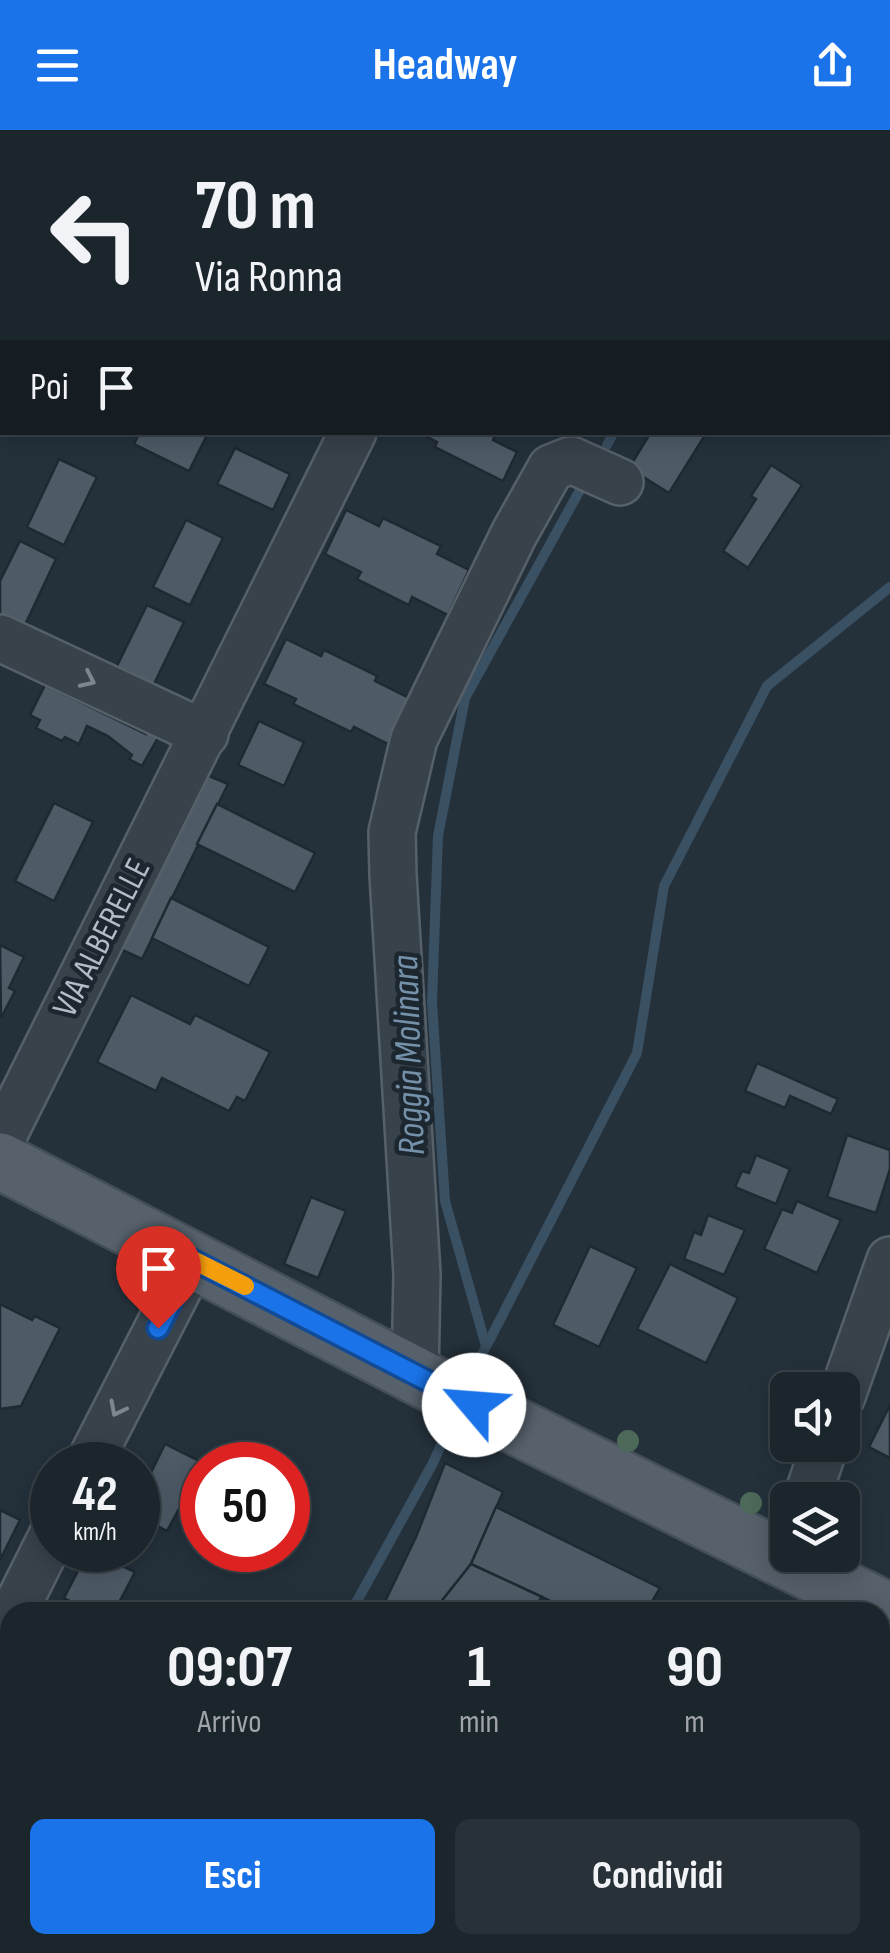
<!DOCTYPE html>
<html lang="it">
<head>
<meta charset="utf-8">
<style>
  :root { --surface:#1b252c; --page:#283138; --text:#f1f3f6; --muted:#a0a5a9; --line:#394248; --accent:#1a73e8 }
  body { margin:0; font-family:"Sofia Sans Condensed",sans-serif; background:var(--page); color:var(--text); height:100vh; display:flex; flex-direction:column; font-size:38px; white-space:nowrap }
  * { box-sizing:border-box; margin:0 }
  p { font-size:32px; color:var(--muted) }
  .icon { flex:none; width:55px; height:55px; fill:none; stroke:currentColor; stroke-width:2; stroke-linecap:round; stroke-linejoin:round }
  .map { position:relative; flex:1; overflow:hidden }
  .side { position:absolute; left:0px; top:1472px; width:890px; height:352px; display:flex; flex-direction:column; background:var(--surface); border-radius:30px 30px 0 0; box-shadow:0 5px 25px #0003,0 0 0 2px var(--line) }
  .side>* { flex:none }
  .top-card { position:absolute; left:0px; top:0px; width:890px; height:305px; box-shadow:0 5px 25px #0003,0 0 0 2px var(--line); background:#1b252c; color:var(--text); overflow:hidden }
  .controls { position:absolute; left:770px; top:1242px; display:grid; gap:20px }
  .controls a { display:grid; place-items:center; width:90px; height:90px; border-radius:15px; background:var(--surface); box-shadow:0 5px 25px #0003,0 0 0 2px var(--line); font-size:50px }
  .speed { position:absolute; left:30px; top:1312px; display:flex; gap:20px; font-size:50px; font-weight:700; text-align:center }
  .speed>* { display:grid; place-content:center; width:130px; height:130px; border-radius:50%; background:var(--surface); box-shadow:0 5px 25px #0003,0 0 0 2px var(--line); line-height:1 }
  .speed small { font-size:25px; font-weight:400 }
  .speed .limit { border:15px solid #d22; background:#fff; color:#111 }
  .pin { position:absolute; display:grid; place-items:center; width:85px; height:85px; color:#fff; margin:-102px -42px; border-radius:50% 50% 50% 0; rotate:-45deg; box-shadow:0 0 10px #0007 }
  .pin .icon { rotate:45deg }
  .me { position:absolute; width:110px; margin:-55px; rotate:297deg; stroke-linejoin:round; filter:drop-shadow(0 0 8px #0008) }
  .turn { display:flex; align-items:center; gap:35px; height:210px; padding:0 30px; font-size:45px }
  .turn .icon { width:130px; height:130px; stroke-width:2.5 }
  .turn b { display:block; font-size:70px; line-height:85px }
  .then { display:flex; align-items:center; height:95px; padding:0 30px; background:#0003; gap:20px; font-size:38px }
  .eta { display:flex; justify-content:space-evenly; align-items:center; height:170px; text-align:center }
  .eta b { font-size:60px; font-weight:700; line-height:70px }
  .action { display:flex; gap:20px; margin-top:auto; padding:20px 30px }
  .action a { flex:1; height:115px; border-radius:15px; background:var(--accent); color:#fff; font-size:40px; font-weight:700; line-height:115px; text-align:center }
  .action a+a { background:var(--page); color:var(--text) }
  header { display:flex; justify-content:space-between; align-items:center; height:130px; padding:0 30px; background:var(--accent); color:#fff; font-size:45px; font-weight:700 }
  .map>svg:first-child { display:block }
</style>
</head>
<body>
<header><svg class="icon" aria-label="menu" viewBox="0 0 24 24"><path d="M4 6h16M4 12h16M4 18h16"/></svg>Headway<svg class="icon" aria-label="share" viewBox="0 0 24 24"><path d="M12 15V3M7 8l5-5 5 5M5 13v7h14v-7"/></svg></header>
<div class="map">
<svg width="890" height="1823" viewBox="0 0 890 1823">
  <rect width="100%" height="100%" fill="#24313b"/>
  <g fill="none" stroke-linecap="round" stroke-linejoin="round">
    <g stroke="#3a5063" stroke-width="10">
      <path d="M776,2L777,0"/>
      <path d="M607,315L614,302"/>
      <path d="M487,1215L637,923L664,756L767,556L890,457"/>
      <path d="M468,1255L486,1216L445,1071L432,872L438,706L465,568L580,360"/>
      <path d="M351,1482L433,1333L455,1284"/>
      <path d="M0,1667L10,1670"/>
      <path d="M52,1823L55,1815"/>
    </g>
  </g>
  <g fill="#4e5b67" stroke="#1f2932" stroke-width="2.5">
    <path d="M220,0H374L379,2H225Z"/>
    <path d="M140,302H202L207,305L189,341L134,314Z"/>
    <path d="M418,302H497L493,310L517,322L503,351L435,317L437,312Z"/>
    <path d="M651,302H707L669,363L629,338Z"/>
    <path d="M235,318L290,344L273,380L217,354Z"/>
    <path d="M59,329L97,347L64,415L27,397Z"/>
    <path d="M771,335L802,355L748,438L723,421L756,369L751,366Z"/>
    <path d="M346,380L379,396L383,388L441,416L437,424L469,440L448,485L412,467L409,475L357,449L361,442L325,424Z"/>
    <path d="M186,390L223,408L190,475L153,457Z"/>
    <path d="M20,411L56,429L24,497L0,485V451Z"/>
    <path d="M147,475L184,492L151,560L114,542Z"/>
    <path d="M286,509L321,526L324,520L377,546L375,551L409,568L388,614L354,597L351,602L293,574L296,569L264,554Z"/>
    <path d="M45,555L146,604L149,598L160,604L142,636L129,629L132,625L108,606L87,596L79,614L65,607L62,611L36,598L40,590L30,585Z"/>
    <path d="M259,591L304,612L284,656L238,635Z"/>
    <path d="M202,643L228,654L142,829L118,818Z"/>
    <path d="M54,673L93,692L54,771L15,751Z"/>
    <path d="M217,674L315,723L295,762L197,714Z"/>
    <path d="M171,768L269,817L249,856L152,808Z"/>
    <path d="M0,815L24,827L9,858L15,861L1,888Z"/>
    <path d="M131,865L190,894L195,885L270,922L245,971L237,967L229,981L162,948L156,961L97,932Z"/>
    <path d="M757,933L838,969L831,984L790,966L785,978L745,961Z"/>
    <path d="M847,1005L890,1020V1039L876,1083L827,1067Z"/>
    <path d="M756,1025L790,1039L776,1074L735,1057L742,1041L749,1043Z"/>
    <path d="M311,1067L346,1081L318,1148L284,1134Z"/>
    <path d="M797,1071L841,1090L817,1143L764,1119L782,1079L792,1083Z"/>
    <path d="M708,1085L745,1100L724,1145L684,1129L694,1102L701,1105Z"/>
    <path d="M590,1116L637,1138L599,1217L553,1195Z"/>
    <path d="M670,1134L738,1168L706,1233L637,1199Z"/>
    <path d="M0,1174L32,1190L35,1186L60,1198L21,1276L0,1279Z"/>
    <path d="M890,1275V1328L869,1317Z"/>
    <path d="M165,1314L207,1335H202V1388L180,1377L167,1401L138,1386V1369Z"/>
    <path d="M445,1333L503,1362L471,1434L433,1482H380L416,1407Z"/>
    <path d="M496,1377L660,1458L646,1482H574L471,1434Z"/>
    <path d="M0,1380L20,1390L0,1430Z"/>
    <path d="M89,1420L135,1442L114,1482H92L64,1468Z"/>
    <path d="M471,1434L542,1467L530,1482H433Z"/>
    <path d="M890,1609V1823H865L848,1815H880V1630Z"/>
    <path d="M0,1745L10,1750V1789L2,1823Z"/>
    <path d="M175,1815H391L385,1823H185Z"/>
    <path d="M457,1815H656L650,1823H459L454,1819Z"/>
    <path d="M656,1815H769L770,1816L765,1823H650Z"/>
  </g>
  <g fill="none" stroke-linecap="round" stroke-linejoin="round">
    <defs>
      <g id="minor">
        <path d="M36,2L37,0"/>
        <path d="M145,2L147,0"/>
        <path d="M0,81L2,75"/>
        <path d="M0,133L2,134"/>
        <path d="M0,281L2,276"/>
        <path d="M0,508L205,604"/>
        <path d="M0,1012L353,302"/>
        <path d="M415,1245L417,1144L393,745L392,702L414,609L514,404L551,338L571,330L620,352"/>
        <path d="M842,1266L890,1130"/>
        <path d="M88,1335L193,1130"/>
        <path d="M806,1370L825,1315"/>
        <path d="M14,1482L52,1406"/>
        <path d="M0,1702L10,1708"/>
        <path d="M139,1815L148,1823"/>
      </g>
      <path id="major" d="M0,1031L473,1275L890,1482"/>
    </defs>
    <use href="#minor" stroke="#566069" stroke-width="50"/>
    <use href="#major" stroke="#444e57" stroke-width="60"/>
    <g stroke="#465a5b" stroke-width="6" stroke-dasharray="8 8" stroke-linecap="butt">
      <path d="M714,0L715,2"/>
      <path d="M888,139L890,136"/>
    </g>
    <use href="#minor" stroke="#38424b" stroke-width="45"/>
    <use href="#major" stroke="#56616b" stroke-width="55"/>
  </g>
  <g fill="#4c6959">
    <circle cx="628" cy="1311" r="11"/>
    <circle cx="751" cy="1373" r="11"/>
  </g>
  <defs><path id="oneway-chevron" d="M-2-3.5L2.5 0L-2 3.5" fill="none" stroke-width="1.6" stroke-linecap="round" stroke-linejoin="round" transform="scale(2.5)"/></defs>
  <g stroke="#7c868f">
    <use href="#oneway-chevron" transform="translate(88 550) rotate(25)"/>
    <use href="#oneway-chevron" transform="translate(117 1279) rotate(117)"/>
  </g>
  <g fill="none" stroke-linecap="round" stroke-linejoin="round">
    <defs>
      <path id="route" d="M158,1198L193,1130L474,1275"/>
    </defs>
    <use href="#route" stroke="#114b97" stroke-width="25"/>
    <use href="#route" stroke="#1a73e8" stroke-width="18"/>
    <path stroke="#f59e0b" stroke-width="18" d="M183,1148L193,1130L245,1156"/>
  </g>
  <g text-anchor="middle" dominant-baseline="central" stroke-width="9" stroke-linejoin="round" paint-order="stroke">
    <g font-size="35" fill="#b4bdc7" stroke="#1d2730">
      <text transform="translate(102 808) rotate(-63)">VIA ALBERELLE</text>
    </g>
    <g font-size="38" font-style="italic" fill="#7591a9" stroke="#1d2730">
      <text transform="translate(409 925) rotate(-92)">Roggia Molinara</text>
    </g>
  </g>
</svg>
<div class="controls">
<a><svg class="icon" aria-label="sound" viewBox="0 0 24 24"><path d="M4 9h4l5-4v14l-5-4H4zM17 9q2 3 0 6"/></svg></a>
<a><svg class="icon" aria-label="layers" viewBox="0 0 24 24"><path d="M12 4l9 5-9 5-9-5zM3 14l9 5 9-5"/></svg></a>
</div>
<div class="speed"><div>42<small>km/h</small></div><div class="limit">50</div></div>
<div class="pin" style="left:158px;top:1198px;background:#d93025"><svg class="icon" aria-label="arrive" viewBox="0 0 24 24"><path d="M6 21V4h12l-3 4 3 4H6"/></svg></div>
<svg class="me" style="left:474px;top:1275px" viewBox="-20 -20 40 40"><circle r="19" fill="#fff"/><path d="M0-13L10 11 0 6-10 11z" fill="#1a73e8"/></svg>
<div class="top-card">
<div class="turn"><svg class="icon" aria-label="left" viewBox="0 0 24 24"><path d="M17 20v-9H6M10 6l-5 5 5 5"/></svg><div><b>70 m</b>Via Ronna</div></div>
<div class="then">Poi<svg class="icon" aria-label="arrive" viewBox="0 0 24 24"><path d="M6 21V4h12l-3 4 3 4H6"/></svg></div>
</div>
<section class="side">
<div class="eta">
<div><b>09:07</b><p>Arrivo</p></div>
<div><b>1</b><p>min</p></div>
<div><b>90</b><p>m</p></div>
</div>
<div class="action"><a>Esci</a><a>Condividi</a></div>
</section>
</div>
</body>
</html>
